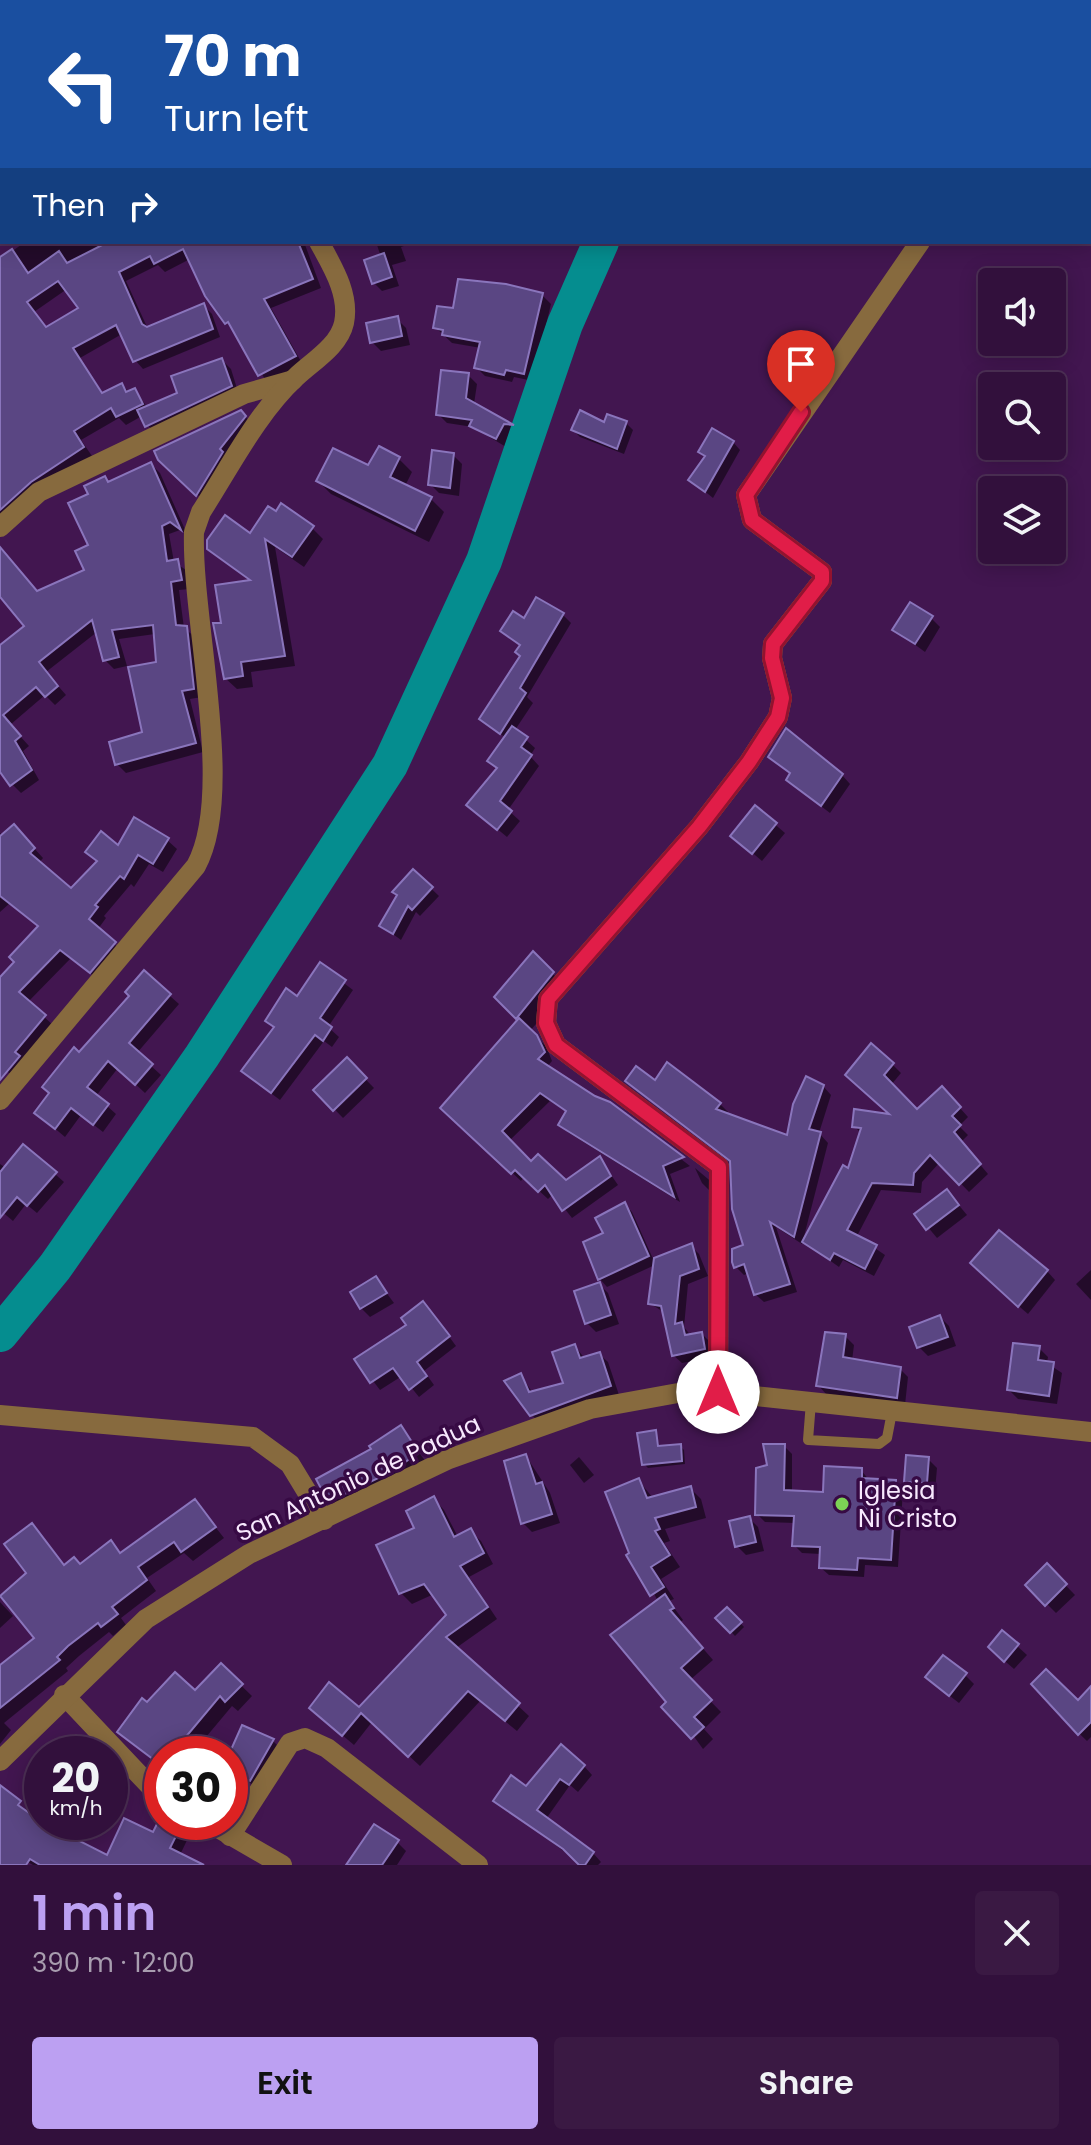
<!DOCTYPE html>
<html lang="en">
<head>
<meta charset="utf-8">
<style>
  :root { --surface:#32103c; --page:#3a1943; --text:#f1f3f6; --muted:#a89daf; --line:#4d3056; --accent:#bca0f2 }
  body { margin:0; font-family:Poppins,sans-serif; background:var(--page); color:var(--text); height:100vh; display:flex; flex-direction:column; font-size:30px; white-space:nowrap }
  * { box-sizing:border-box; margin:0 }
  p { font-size:26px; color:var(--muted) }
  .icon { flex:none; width:44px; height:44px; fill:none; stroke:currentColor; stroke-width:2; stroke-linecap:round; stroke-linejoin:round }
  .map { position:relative; height:1865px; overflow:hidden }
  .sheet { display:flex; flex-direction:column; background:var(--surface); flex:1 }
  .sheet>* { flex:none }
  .hud { position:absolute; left:0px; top:0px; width:1092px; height:244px; box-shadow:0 4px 20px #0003,0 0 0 2px var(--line); background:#1a4fa0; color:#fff; overflow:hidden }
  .fabs { position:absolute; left:978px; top:268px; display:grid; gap:16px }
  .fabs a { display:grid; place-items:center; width:88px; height:88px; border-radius:8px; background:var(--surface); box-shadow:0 4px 20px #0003,0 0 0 2px var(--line); font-size:40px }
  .speed { position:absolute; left:24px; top:1736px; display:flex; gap:16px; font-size:40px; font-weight:700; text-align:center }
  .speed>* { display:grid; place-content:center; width:104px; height:104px; border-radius:50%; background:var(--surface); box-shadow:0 4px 20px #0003,0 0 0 2px var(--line); line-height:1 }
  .speed small { font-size:20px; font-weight:400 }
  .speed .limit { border:12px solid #d22; background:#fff; color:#111 }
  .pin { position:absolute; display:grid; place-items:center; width:68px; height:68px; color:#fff; margin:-82px -34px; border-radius:50% 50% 50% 0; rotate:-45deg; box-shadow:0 0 8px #0007 }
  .pin .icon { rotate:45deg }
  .me { position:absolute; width:88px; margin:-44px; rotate:0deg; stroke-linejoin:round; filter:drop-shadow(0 0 6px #0008) }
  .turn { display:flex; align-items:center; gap:28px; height:168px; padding:0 32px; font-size:36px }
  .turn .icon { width:104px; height:104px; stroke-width:2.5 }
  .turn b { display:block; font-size:56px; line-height:68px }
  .then { display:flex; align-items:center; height:76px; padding:0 32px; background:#0003; gap:16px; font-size:30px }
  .round { display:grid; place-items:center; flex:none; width:84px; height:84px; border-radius:8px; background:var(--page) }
  .summary { display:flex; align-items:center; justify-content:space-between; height:136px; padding:0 32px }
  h1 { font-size:48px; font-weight:600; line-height:60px; color:var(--accent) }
  .primary-button { display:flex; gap:16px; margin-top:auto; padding:16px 32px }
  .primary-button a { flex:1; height:92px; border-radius:8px; background:var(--accent); color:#111; font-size:32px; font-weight:600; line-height:92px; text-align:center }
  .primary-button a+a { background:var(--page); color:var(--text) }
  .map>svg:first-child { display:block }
</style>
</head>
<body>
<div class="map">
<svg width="1091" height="1865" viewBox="0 0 1091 1865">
  <rect width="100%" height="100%" fill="#421650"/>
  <g fill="#0007" fill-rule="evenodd">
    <path d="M0,0H76L2,2V20Z"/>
    <path d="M259,0H307L308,2H260Z"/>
    <path d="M339,0H387L388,2H340Z"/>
    <path d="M0,99L2,102V187L0,185Z"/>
    <path d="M25,242H304L321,288L271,308L303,365L268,384L190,259L165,272L158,265L126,281L148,329L204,306L212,314L220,337L143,369L135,360L122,334L80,358L104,395L122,385L130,393L135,391L148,408L180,394L222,360L231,369L239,395L155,435L142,416L126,425L119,418L81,440L92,456L0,526V260ZM67,289L80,309L47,329L34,312Z"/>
    <path d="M376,242H416L401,247L406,261L392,265L399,286L382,291L374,283L381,257Z"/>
    <path d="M542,295L551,304L533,381L514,377L512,382L485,376L476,367L481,348L452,343L435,327L455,310Z"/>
    <path d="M397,319L406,328L410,345L381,351L372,342Z"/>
    <path d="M468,375L477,384L474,404L521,431L513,432L506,447L473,427L447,423L438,414Z"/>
    <path d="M241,412L254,426L205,502L160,459Z"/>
    <path d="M626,423L633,430L624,454L580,437L573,430Z"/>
    <path d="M733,442L740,450L713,498L691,480L706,458L700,452Z"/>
    <path d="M453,455L462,464L459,496L439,493L430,484Z"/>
    <path d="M399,459L412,472L405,486L431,499L444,512L429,542L331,494L318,481Z"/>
    <path d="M151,464L160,473L187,534L180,530L169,534L174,562L186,570L190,589L179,590L184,628L195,637L202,697L190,699L203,752L126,773L117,764L145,734L158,663L155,634L119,639L127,666L114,669L105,660L97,632L46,672L66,695L55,705L45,695L10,725L29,746L23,751L39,780L21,793L0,772V668L27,626L0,594V560L38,593L87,571L90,546L109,483Z"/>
    <path d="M276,513L312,528L323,539L304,567L275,547L295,666L251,672L253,687L237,689L225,678L215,625H223L251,582L209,548L250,536Z"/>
    <path d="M563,615L571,623L527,697L533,703L515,730L535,748L530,756L539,766L508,810L520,821L507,837L478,813L498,769L490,761L506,738L481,719L522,657L521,646L503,631L524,621Z"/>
    <path d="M931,618L940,627L925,652L895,630Z"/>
    <path d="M770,757L842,775L850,784L830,813L797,788L792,775Z"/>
    <path d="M756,808L785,833L762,861L742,844Z"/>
    <path d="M0,833L3,836H23L43,858L39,863L71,891L118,848L167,840L177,849L163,872L149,864L134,887L131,884L104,916L106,918L98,929L124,953L100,981L71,958L28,1002L54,1026L17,1080L0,1065V982L40,927L10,903L0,912Z"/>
    <path d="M414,872L439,896L420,916L416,912L401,940L382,926Z"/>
    <path d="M533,954L567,988L530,1031L546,1046L552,1061L547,1067L594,1098L609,1103L690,1166L670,1174L680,1202L569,1133L560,1125L568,1113L550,1101L509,1141L532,1164L566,1183L600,1159L618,1185L572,1218L553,1194L548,1199L524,1177L521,1181L443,1107L519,1020L496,997Z"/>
    <path d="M320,965L353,990L328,1027L339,1037L332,1047L324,1041L280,1100L252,1079L275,1029L267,1021L298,999Z"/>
    <path d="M144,973L179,1004L137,1053L161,1075L145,1093L118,1068L96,1096L116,1114L103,1132L81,1115L65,1137L46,1121L79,1054L131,996Z"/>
    <path d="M347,1060L374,1088L343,1118L316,1090Z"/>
    <path d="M892,1064L901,1073L891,1085L917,1112L951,1098L968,1117L959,1126L968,1135L961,1142L988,1174L969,1192L940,1162L922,1182L921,1193L881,1190L857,1236L885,1255L874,1276L843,1260L839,1267L804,1242L849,1170L861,1133L854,1126L894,1116L856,1083Z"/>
    <path d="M655,1083L720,1104L728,1112L726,1115L788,1138L823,1086L831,1095L819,1133L828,1143L802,1244L776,1227L797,1292L764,1302L755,1294L749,1273L744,1275L736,1267L746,1246L732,1162Z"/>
    <path d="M0,1164L6,1168L55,1174L64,1182L37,1213L26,1204L13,1221L0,1210Z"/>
    <path d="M695,1168L714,1184L710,1191L702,1183Z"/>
    <path d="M947,1191L967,1215L937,1238L917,1214Z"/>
    <path d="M624,1204L632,1212L654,1261L691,1246L699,1254L708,1276L688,1284L684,1327L691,1336L702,1334L710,1342L712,1357L682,1363L673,1355L665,1313L651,1304L655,1265L607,1287L600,1279L606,1234Z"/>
    <path d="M1091,1270V1300L1076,1284Z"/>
    <path d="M1047,1271L1055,1280L1028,1314L1000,1290Z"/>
    <path d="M376,1279L394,1303L370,1317L361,1308Z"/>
    <path d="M599,1284L608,1293L619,1324L596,1332L587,1323Z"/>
    <path d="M431,1312L456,1346L424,1371L434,1385L419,1397L402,1376L380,1390L357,1360Z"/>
    <path d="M940,1317L949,1326L956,1346L928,1356L919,1347L912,1328Z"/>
    <path d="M845,1336L854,1345L852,1361L900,1369L908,1377L905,1405L826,1394L818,1385Z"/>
    <path d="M575,1346L585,1359L599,1354L608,1362L619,1395L541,1424L532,1415L521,1376L533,1393L565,1384Z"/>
    <path d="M1039,1348L1048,1357L1047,1363L1062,1373L1057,1404L1018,1399L1009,1390Z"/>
    <path d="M401,1428L426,1462L339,1510L330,1501L374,1449Z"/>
    <path d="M655,1432L660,1447L680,1446L684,1450L685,1464L648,1468L644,1464Z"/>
    <path d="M784,1446L792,1454V1492L824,1494L861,1470L869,1480L895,1482L903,1490L898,1567L865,1565L864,1577L829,1575L821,1568V1554L802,1553L794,1545L795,1523L765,1522L757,1514L769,1467Z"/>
    <path d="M526,1456L550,1493L560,1523L532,1532L523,1523Z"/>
    <path d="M579,1457L594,1475L584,1483L570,1465Z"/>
    <path d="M928,1459L937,1468L935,1491L915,1490L906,1481Z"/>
    <path d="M639,1481L653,1498L690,1488L701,1499L706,1518L665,1529L670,1541L664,1543L680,1567L661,1579L674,1599L669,1601L683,1620L680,1622L713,1660L690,1680L721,1712L704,1729L713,1739L703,1749L669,1702L658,1601L632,1554Z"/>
    <path d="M434,1499L444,1510L458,1537L470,1531L481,1541L493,1564L469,1577L497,1619L456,1648L529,1716L517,1731L480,1701L420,1766L372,1722L354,1745L322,1718L359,1709L449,1616L434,1594L412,1604L401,1593L417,1529Z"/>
    <path d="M195,1501L224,1538L193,1561L184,1553L147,1578L156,1591L121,1618L126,1625L113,1636L109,1632L79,1656L66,1668L68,1671L4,1723L11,1730L0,1744V1667L36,1638L29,1573L32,1525L65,1567L80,1566L111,1543L122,1554Z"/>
    <path d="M749,1518L758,1527L764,1551L746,1555L737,1546Z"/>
    <path d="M1047,1566L1075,1595L1056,1613L1028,1585Z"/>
    <path d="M0,1602L13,1616L0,1628Z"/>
    <path d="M727,1609L744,1627L735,1636L718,1618Z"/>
    <path d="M1003,1633L1027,1655L1014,1669L999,1656Z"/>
    <path d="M221,1666L252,1696L238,1711L232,1706L196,1749L205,1754H162V1766L131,1743L147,1705L195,1693Z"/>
    <path d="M965,1675L974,1684L959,1703L937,1686Z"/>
    <path d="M1091,1691V1737L1087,1741L1063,1718Z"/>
    <path d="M243,1727L273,1741L282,1750L260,1788L230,1773V1756Z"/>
    <path d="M584,1766L592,1775L578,1792L570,1785L546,1819L593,1853L601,1862L598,1865H582L496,1800Z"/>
    <path d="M0,1788L32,1816L115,1865H33L0,1847Z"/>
    <path d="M162,1818L189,1836L180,1855L199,1865H130Z"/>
    <path d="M397,1842L406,1851L397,1865H358Z"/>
  </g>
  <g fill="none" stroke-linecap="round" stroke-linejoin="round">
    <g stroke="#058d8f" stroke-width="36">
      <path d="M738,2L739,0"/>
      <path d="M0,1334L55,1267L202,1056L390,765L484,561L565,324L601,242"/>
    </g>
  </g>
  <g fill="#5a4683" stroke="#8a75bc" stroke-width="2" fill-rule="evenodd">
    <path d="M108,242H298L313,279L264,299L296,356L258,376L228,322L225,324L205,296L183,249L154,264L150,256L119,272L142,324L147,327L204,303L213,329L133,362L116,325L73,348L102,393L122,383L126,392L135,388L143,404L116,417L111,408L74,431L84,447L31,482L0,510V257L12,249L28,273L59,251L67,263ZM58,281L78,308L46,327L27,302Z"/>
    <path d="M384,253L392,277L372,284L364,260Z"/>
    <path d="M458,279L506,284L543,293L524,374L506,370L504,375L474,368L480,342L442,335L443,330L433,328L437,306L453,308Z"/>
    <path d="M398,316L402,336L370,343L366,323Z"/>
    <path d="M222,358L232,386L145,427L137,410L177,393L171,376Z"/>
    <path d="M441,370L469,373L466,398L514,425L504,424L496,439L469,426L472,420L436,415Z"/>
    <path d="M241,410L246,416L220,449L223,452L196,496L158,460L154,451Z"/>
    <path d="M580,410L604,422L607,414L627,421L617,449L571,430Z"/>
    <path d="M712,428L734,441L705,492L688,480L705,456L698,452Z"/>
    <path d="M379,446L400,457L390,477L432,497L415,531L316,481L333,448L368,465Z"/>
    <path d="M432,450L454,453L450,488L428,485Z"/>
    <path d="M151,462L181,530L170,522L162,526L167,561L178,559L182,580L171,582L176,625L187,626L194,689L182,691L196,743L115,765L109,742L142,732L128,667L156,662L153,625L112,630L119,657L103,661L92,620L39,662L58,686L45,697L36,687L3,715L21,736L15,741L32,770L10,786L0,772V645L24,626L0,597V547L37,591L84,570L75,551L88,545L68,503L88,494L84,486L105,476L108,482Z"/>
    <path d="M281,503L314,526L292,557L265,539L285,656L241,662L243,676L224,679L213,623H221L215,585L250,580L207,549V540L225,515L250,533L268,506L276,511Z"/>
    <path d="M536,597L564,613L520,688L526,693L500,734L479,719L520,656L515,652L520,645L500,631L513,611L524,618Z"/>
    <path d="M910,602L933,616L915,644L892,630Z"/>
    <path d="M512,726L528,737L521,747L532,755L500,801L512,811L497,830L466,805L497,768L487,761Z"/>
    <path d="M786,728L843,774L821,806L786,780L790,773L768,757Z"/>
    <path d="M755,805L777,823L752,854L730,836Z"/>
    <path d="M134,817L169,838L153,864L138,855L124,879L120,876L95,905L98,907L89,919L116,942L90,973L60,950L19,992L46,1015L15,1052L20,1056L0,1080V977L14,962L9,957L38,926L0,896V836L14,824L35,848L30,853L71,888L97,861L85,852L101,831L118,845Z"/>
    <path d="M413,869L433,887L412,910L408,906L393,934L379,926L397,895L392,892Z"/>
    <path d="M533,951L554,972L516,1019L494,997Z"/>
    <path d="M320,962L346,980L320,1018L332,1027L323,1041L315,1035L271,1093L241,1071L274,1027L265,1021L286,988L297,996Z"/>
    <path d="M144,970L171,994L129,1043L153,1064L135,1085L108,1061L87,1087L109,1104L93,1125L71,1108L55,1129L34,1113L49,1093L42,1087L74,1047L79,1052L129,996L125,992Z"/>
    <path d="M519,1018L537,1035L545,1052L538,1059L595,1096L610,1102L684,1157L663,1166L674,1197L558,1125L566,1111L540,1093L502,1131L531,1161L538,1154L566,1180L600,1156L611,1176L562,1211L545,1185L538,1192L515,1170L511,1174L440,1108Z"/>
    <path d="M871,1043L894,1063L884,1075L917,1109L942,1086L961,1107L952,1116L961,1125L954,1132L981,1164L959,1185L930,1155L914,1173L913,1185L872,1183L847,1230L877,1245L865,1269L834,1253L830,1260L802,1242L843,1165L848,1168L861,1128L852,1127L854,1109L889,1114L845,1075Z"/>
    <path d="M347,1057L367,1078L333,1111L313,1090Z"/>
    <path d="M667,1062L721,1103L716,1109L787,1135L793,1104L806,1076L824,1085L809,1129L821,1132L794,1237L770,1222L790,1284L754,1295L744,1264L734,1268L732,1262V1249L743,1245L732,1209L730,1161L625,1081L636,1066L655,1080Z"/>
    <path d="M23,1144L57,1172L27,1206L17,1197L0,1218V1172Z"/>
    <path d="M947,1189L959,1205L926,1230L914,1214Z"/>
    <path d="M625,1202L649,1256L598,1280L583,1242L603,1233L595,1218Z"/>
    <path d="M999,1230L1048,1270L1018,1307L970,1263Z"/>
    <path d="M692,1243L699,1269L680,1276L675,1324L682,1322L685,1335L702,1332L705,1349L672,1356L661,1306L648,1304L654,1258Z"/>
    <path d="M376,1276L387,1293L360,1309L350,1292Z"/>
    <path d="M600,1282L611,1315L585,1324L574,1291Z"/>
    <path d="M423,1301L450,1336L417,1362L427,1376L409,1390L393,1368L370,1383L354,1359L406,1325L401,1318Z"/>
    <path d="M940,1315L948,1337L917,1348L909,1327Z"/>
    <path d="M825,1332L846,1334L843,1357L901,1367L897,1398L816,1386Z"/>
    <path d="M1013,1343L1040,1346L1038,1360L1054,1362L1049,1396L1007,1390Z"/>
    <path d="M575,1344L580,1358L600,1352L611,1386L530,1416L504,1381L521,1373L529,1392L563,1383L552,1352Z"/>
    <path d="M401,1425L419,1453L387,1474L328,1502L316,1479L371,1449L369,1446Z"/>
    <path d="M656,1430L658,1446L681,1444L682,1461L642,1465L637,1433Z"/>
    <path d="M763,1444H785L784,1490L823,1492L824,1466L862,1468V1478L896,1480L891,1560L858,1558L857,1570L819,1568L820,1547L792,1546L794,1516L755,1515L756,1468L767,1465Z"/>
    <path d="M526,1454L536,1484L542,1482L552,1514L521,1524L504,1461Z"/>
    <path d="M906,1455L929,1457L927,1483L904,1482Z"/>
    <path d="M639,1478L647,1498L691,1486L696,1507L655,1518L660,1529L655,1531L670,1555L651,1567L664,1587L650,1596L626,1555L629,1553L605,1492Z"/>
    <path d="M434,1496L454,1537L471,1528L484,1553L460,1566L488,1607L446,1637L520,1703L505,1721L468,1691L408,1757L361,1713L342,1736L309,1708L329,1682L359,1707L446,1615L424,1584L399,1594L376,1545L414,1528L406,1511Z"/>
    <path d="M195,1499L216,1527L181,1552L174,1542L138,1567L147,1580L112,1607L118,1614L101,1627L98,1623L68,1646L57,1657L60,1660L0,1708V1665L34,1638L0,1596L26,1573L4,1544L32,1523L64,1565L74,1557L80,1564L111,1540L120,1553Z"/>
    <path d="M750,1516L756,1542L735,1547L729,1521Z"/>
    <path d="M1047,1563L1067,1584L1045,1606L1025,1585Z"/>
    <path d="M665,1594L674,1608L670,1610L703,1648L681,1668L712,1700L694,1717L704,1727L691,1739L661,1707L666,1702L610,1635Z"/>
    <path d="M727,1607L742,1622L730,1633L715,1618Z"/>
    <path d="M1002,1630L1019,1644L1004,1662L988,1647Z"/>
    <path d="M943,1655L967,1673L949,1696L925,1677Z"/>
    <path d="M221,1663L243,1684L225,1702L220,1696L184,1739L208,1754H162V1766L117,1732L142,1698L147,1702L175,1672L195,1690Z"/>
    <path d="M1046,1669L1078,1700L1091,1686V1722L1078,1735L1031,1684Z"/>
    <path d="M242,1725L274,1739L250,1781L230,1771V1752Z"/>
    <path d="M561,1744L585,1765L569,1785L560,1779L537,1810L594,1852L585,1865H579L563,1849L493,1801L511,1775L526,1786Z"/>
    <path d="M0,1785L21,1801L18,1805L42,1822L107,1855L124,1818L153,1832L161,1816L162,1822L181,1826L170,1848L204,1865H40L30,1859L26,1865H0Z"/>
    <path d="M374,1824L399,1840L382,1865H346Z"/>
  </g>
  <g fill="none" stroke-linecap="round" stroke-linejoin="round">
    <path stroke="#876a3e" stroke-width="10" d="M811,1402L808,1440L879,1444L887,1438L892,1412"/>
    <g stroke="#876a3e" stroke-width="20">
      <path d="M1005,2L1008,0"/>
      <path d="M0,527L39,492L244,394L293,380"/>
      <path d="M718,1392L719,1167L556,1045L546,1023L548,999L699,827L749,762L778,717L782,698L772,658L773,644L822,581V572L752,520L746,495L920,242"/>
      <path d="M0,1415L253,1437L290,1464L324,1520"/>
      <path d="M64,1695L149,1785L162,1794"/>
      <path d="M208,1822L282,1865"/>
      <path d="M230,1836L290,1743L305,1738L327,1748L478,1865"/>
    </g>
    <g stroke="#876a3e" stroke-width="20">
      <path d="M177,0L178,2"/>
      <path d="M0,1100L196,866C236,793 191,619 194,532L201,512C230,467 257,413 296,377C313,361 339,346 344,323C350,294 332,266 319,242"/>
      <path d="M0,1761L146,1619L249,1554L449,1459L590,1409L678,1393L718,1392L1091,1432"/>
    </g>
  </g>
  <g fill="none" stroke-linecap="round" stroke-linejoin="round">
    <defs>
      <path id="route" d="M718,1392L719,1167L556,1045L546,1023L548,999L699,827L749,762L778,717L782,698L772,658L773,644L822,581V572L752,520L746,495L801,412"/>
    </defs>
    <use href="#route" stroke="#92132f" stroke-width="20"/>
    <use href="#route" stroke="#e11d48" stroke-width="14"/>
  </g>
  <circle fill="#7cd155" stroke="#370a44" stroke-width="3" cx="842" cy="1504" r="8"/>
  <g text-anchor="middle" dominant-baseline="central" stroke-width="7" stroke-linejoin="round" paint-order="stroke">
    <g font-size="24" fill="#f7e8fd" stroke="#370a44">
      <text transform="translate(358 1478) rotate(-25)">San Antonio de Padua</text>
    </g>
    <g font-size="24" fill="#f7e8fd" stroke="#370a44" text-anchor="start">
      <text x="858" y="1490">Iglesia<tspan x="858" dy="28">Ni Cristo</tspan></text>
    </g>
  </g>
</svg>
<div class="fabs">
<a><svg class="icon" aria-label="sound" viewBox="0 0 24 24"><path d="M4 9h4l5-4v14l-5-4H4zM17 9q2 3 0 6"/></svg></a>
<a><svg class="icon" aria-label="search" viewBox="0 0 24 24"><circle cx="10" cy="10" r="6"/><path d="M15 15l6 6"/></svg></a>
<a><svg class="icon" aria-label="layers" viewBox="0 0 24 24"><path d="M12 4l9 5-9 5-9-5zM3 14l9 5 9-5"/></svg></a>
</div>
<div class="speed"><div>20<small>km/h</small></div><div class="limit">30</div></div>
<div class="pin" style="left:801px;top:412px;background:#d93025"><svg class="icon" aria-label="arrive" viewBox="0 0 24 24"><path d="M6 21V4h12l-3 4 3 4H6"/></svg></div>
<svg class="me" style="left:718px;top:1392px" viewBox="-20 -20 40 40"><circle r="19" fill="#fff"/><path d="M0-13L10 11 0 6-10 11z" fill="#e11d48"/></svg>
<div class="hud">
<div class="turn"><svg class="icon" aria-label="left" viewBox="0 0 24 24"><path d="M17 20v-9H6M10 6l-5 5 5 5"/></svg><div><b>70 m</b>Turn left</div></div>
<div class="then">Then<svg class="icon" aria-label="right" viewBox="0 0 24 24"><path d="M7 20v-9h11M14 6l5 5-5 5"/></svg></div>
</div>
</div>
<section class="sheet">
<div class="summary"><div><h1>1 min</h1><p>390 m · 12:00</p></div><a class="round"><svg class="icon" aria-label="close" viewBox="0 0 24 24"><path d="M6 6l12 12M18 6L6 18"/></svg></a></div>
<div class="primary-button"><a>Exit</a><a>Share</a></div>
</section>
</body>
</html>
